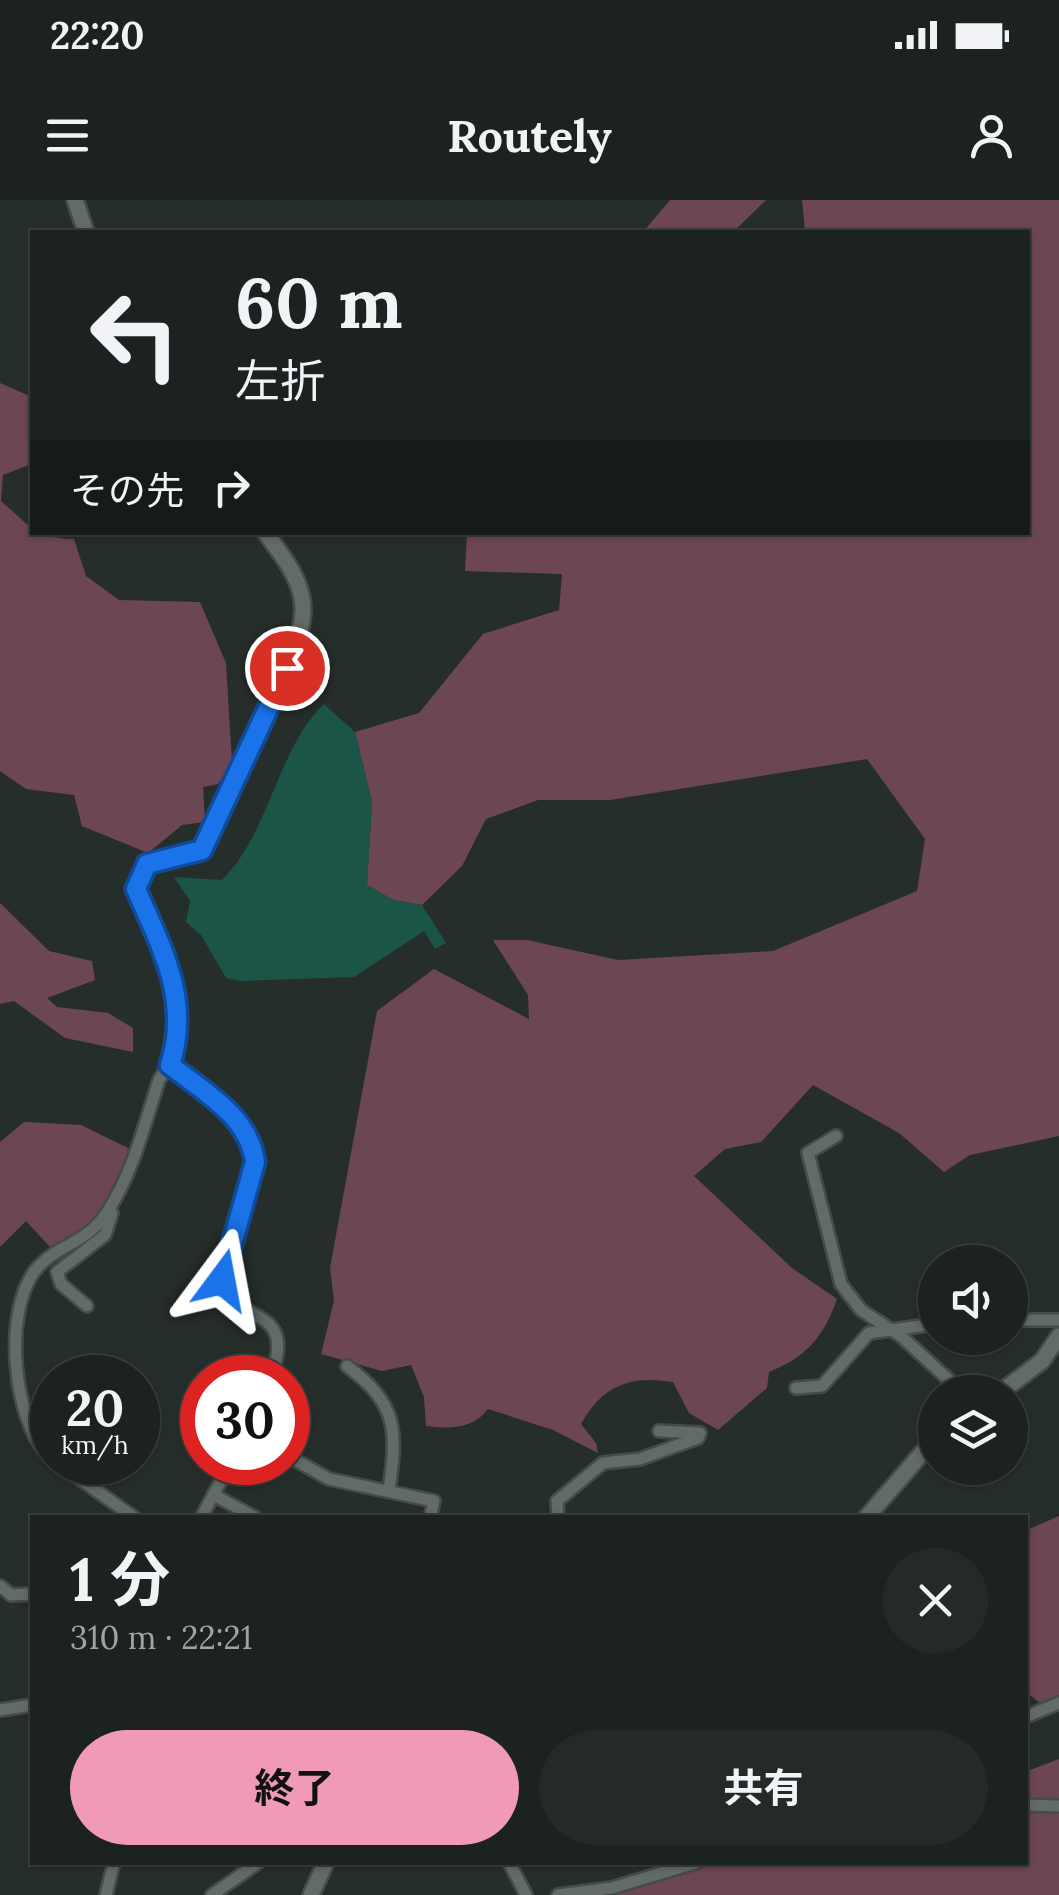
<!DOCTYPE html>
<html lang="ja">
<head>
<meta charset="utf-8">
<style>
  :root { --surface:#1c2220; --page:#252a29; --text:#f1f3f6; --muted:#a0a4a5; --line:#3a3f3e; --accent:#f09ab7 }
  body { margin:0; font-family:Lora,"Noto Sans JP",serif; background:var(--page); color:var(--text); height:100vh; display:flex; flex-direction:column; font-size:38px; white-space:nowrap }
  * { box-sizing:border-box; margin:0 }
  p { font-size:32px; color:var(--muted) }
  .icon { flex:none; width:55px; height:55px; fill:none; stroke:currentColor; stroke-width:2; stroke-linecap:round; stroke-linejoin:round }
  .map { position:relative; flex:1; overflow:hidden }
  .drawer { position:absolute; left:30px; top:1315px; width:998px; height:350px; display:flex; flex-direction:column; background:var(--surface); border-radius:0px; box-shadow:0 2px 8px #0004,0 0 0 2px var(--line) }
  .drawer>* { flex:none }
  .guide { position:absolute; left:30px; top:30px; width:1000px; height:305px; border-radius:0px; box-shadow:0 2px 8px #0004,0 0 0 2px var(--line); background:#1c2220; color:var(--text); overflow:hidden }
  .tools { position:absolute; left:918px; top:1045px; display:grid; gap:20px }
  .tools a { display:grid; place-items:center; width:110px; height:110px; border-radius:50%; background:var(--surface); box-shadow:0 2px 8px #0004,0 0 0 2px var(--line); font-size:50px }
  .speed { position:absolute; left:30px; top:1155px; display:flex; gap:20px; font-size:50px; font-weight:700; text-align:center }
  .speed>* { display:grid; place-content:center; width:130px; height:130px; border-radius:50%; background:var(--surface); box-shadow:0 2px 8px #0004,0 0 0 2px var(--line); line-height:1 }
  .speed small { font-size:25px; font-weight:400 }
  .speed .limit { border:15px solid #d22; background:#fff; color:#111 }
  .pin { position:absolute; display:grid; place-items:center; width:85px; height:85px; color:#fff; margin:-42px; border:5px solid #fff; border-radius:50%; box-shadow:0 2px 10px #0007 }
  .me { position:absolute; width:110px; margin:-55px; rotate:13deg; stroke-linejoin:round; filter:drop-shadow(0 0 8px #0008) }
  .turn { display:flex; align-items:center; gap:35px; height:210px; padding:0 40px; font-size:45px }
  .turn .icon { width:130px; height:130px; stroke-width:2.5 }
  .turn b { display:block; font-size:70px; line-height:85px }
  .then { display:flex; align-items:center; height:95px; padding:0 40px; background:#0003; gap:20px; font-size:38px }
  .round { display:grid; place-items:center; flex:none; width:105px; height:105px; border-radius:52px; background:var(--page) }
  .overview { display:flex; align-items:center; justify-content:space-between; height:170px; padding:0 40px }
  h1 { font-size:60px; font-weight:700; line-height:75px }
  .primary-button { display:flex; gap:20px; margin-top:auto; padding:20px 40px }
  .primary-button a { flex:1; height:115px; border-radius:60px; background:var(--accent); color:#111; font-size:40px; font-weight:700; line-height:115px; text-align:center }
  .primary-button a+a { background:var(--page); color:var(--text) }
  .status { display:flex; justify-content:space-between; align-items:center; height:70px; padding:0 50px; background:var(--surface); direction:ltr }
  .status svg { height:28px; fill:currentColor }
  header { display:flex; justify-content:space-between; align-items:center; height:130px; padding:0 40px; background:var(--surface); font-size:45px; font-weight:700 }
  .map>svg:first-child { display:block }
</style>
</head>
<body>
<div class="status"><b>22:20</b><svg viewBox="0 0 49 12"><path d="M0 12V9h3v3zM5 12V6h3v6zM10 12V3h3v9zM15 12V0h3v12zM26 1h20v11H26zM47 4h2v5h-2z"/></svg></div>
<header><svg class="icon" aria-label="menu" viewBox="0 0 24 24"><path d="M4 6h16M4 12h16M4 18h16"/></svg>Routely<svg class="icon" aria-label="person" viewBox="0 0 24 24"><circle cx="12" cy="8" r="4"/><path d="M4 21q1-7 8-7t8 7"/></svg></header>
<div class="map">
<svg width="1059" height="1695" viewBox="0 0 1059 1695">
  <rect width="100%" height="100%" fill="#262e2b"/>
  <g fill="#6d4653">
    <path d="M670,0H766L733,32H643Z"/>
    <path d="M802,0H1059V936L970,955L944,972L899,933L813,885L761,942L725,949L694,976L792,1068L837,1099C824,1136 807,1157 769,1172L767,1188L718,1230L689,1213L673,1182C630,1175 603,1185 581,1224L596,1243L598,1253L553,1230L488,1209C473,1229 450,1229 426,1226L424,1197L411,1165L382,1171L321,1154L334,1101L330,1068L377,811L434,769L529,819L528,795L493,740H527L618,760L773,751L917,691L925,639L867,559L610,600H538L486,619L462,666L422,705L393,700L367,685L372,602L355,532L419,513L483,434L559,410L562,374L465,371L467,333L1028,332V32H801L805,30Z"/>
    <path d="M0,183L32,197V264L3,275L1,301C30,326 34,338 74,339L86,376L119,400L200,402L226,463L232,563L218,584L203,587L205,622L182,625L148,653L82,626L74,595L26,589L0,571Z"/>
    <path d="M0,703L49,751L92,761L95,780L47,798L57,807L108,813L133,828V852L65,838L14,801L0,804Z"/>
    <path d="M24,922L81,925L128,948C122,987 117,1023 84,1047L73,1039L50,1047L26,1021L0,1047V942Z"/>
    <path d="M1059,1316V1500L1044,1506L1025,1491V1331Z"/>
    <path d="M1059,1559V1600H1025V1572Z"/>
    <path d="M1048,1612L1059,1614V1695H594L721,1663L1025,1662V1614Z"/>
  </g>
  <path fill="#1a5547" d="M324,504L355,532L372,602L367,685L393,700L422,705L446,743L435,749L424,731L354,777L241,781L226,778L201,735L186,722L190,701L174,677L222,680C270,632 278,547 324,504Z"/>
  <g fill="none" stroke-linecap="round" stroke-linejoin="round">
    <defs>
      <g id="minor">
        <path d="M170,865C204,892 249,916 255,962C246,990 218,1054 223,1081C230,1125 301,1103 270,1178"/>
        <path d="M836,936L808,953L841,1084L861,1110L902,1137L962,1192"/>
        <path d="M87,1106L61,1084L57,1072L105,1035L112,1013"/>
        <path d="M1010,1120H1059"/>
        <path d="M347,1166C399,1205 397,1231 389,1291"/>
        <path d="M796,1188L822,1186L869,1133L935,1124"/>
        <path d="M288,1256L329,1279L434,1301L430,1318"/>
        <path d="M52,1259C12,1225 1,1106 39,1066C63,1041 87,1045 109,1009C133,972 145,923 159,880C202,819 162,750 136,689L147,664L202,649L230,584"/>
        <path d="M56,1262L135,1318"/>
        <path d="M214,1295L256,1318"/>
        <path d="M201,1318L231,1262"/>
        <path d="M558,1318L557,1301L603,1263L640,1259L698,1238L700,1233L659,1231"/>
        <path d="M0,1386L11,1395L32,1394"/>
        <path d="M0,1510L32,1505"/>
        <path d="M1025,1517L1059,1503"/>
        <path d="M1025,1605L1059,1606"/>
        <path d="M509,1662L526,1695"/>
        <path d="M106,1695L114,1662"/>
        <path d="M212,1695L259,1662"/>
        <path d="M558,1695L612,1688L698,1662"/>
      </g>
      <g id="tertiary">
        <path d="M75,0L86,32"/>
        <path d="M230,584C252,537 302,458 303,409C303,380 281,354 265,332"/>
        <path d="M1001,1192L1042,1161L1059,1136"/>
        <path d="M866,1318L935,1238"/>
        <path d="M311,1695L326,1662"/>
      </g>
    </defs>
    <use href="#minor" stroke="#444b49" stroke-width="16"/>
    <use href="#tertiary" stroke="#444b49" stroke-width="20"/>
    <path stroke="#757c7a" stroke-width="2.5" stroke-dasharray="8 5" stroke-linecap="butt" d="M101,1262L111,1284"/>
    <use href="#minor" stroke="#626b68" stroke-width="11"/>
    <use href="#tertiary" stroke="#626b68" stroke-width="15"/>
  </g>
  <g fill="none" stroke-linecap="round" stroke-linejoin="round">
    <defs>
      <path id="route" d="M222,1080L255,962C249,916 204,892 170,865C191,800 162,749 136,689L147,664L202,650L287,468"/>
    </defs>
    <use href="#route" stroke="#114b97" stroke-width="25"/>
    <use href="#route" stroke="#1a73e8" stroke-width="18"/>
  </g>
</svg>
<div class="tools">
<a><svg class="icon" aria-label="sound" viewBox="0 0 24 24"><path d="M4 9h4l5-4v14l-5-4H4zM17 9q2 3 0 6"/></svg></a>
<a><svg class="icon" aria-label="layers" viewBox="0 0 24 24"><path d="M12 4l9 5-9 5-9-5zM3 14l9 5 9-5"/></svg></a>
</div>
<div class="speed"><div>20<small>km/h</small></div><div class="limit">30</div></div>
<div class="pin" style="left:287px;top:468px;background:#d93025"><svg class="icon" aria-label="arrive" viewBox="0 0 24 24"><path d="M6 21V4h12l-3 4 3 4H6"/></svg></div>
<svg class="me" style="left:222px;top:1080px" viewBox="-20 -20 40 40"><path d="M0-17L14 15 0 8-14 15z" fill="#1a73e8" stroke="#fff" stroke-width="4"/></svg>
<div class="guide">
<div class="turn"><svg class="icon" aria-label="left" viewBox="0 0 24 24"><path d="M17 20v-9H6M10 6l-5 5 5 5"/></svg><div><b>60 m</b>左折</div></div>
<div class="then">その先<svg class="icon" aria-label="right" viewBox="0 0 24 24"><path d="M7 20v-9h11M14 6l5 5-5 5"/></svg></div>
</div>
<section class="drawer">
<div class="overview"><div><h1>1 分</h1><p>310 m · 22:21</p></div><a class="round"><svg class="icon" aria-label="close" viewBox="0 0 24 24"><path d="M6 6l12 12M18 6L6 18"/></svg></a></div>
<div class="primary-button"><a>終了</a><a>共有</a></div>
</section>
</div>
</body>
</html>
